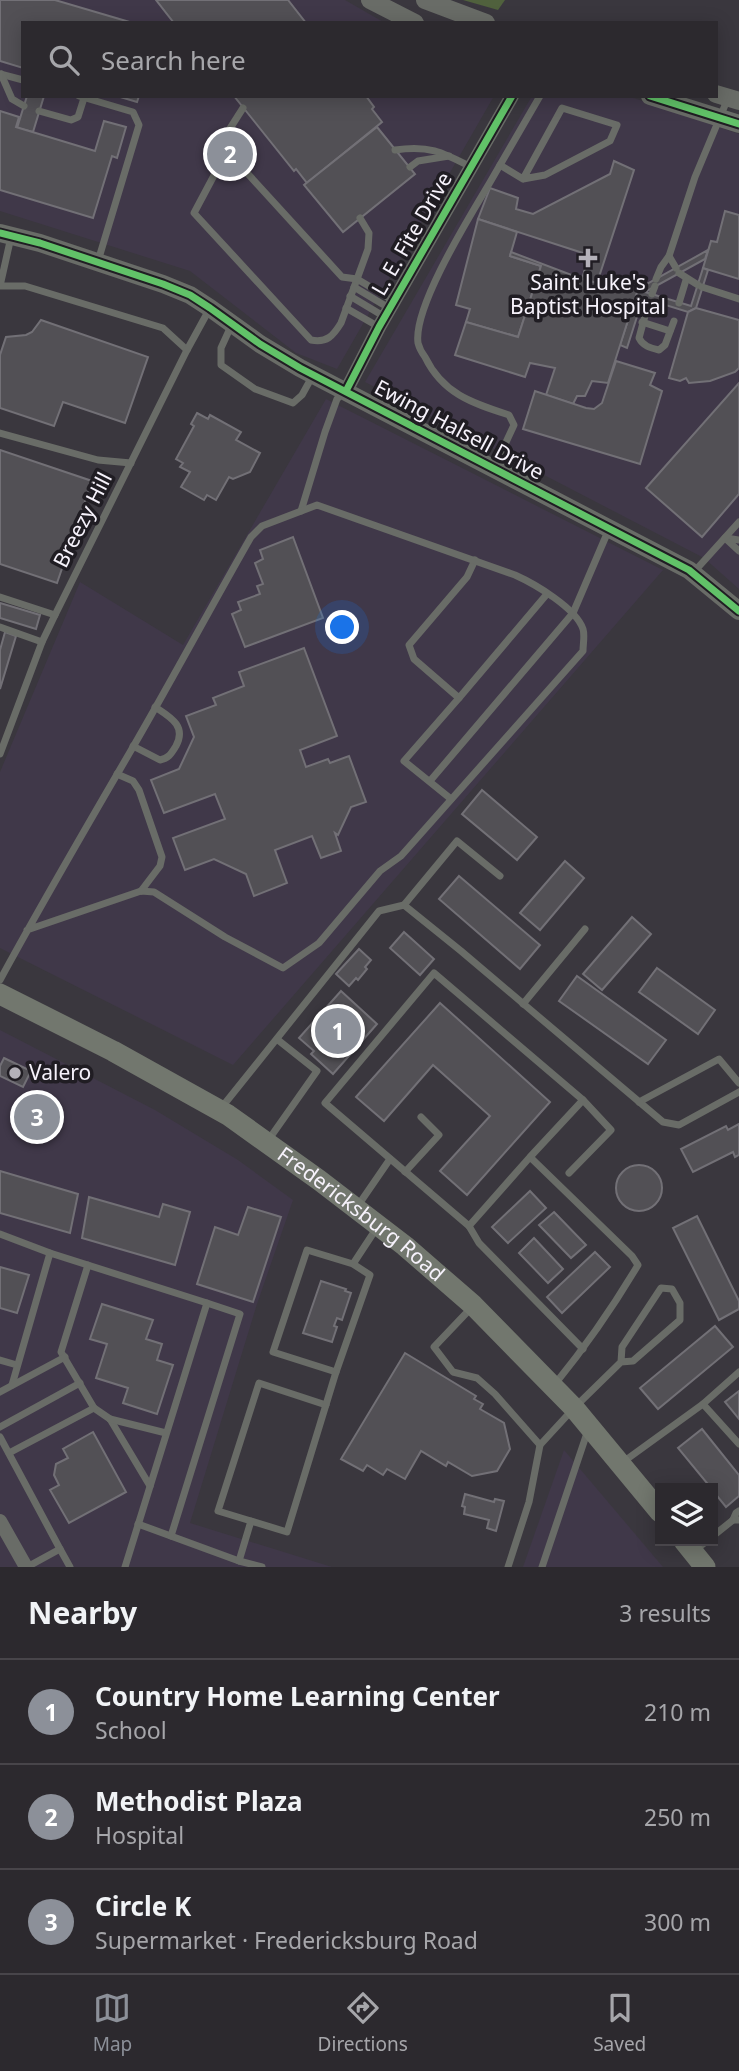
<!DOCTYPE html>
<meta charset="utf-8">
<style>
body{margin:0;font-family:"Noto Sans",sans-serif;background:#343136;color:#f1f3f6}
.controls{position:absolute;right:21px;bottom:21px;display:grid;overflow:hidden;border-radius:0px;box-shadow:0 4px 18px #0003}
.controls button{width:63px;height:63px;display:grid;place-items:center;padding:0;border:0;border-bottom:2px solid #48454a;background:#2c292e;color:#f1f3f6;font:35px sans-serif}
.you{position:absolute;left:343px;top:628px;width:24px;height:24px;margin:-18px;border:5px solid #fff;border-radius:50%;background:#1a73e8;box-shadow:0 0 0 10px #1a73e833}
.badge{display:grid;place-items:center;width:46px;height:46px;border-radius:50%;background:#8c9099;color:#fff;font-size:23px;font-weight:700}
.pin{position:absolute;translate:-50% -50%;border:4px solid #fff;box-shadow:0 2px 7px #0006}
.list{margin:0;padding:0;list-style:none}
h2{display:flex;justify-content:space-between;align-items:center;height:91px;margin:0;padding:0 28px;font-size:30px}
h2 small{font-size:23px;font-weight:400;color:#a6a6aa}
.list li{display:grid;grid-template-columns:46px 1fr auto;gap:21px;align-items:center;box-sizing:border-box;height:105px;padding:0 28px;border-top:2px solid #48454a}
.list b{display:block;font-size:26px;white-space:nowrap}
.list p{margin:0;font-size:23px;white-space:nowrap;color:#a6a6aa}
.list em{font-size:23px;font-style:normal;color:#a6a6aa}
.icon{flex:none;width:38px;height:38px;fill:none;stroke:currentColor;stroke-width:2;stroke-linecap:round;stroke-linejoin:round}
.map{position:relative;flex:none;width:739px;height:1567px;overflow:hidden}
.search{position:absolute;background:#2c292e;box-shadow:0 4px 18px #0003;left:21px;right:21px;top:21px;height:77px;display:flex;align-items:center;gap:18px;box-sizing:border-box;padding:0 24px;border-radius:0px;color:#a6a6aa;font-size:26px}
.sheet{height:406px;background:#2c292e}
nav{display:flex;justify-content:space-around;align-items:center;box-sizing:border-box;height:98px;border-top:2px solid #48454a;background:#2c292e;font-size:19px;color:#a6a6aa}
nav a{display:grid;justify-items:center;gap:4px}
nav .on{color:#8c9099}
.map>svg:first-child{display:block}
.built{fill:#403849}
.green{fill:#50613d}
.building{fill:#525055;stroke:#727076;stroke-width:2}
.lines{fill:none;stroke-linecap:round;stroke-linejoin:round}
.service{stroke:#696c67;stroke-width:7}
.minor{stroke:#696c67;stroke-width:14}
.tertiary{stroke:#696c67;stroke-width:18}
.primary{stroke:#72776e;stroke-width:21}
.cycleway-casing{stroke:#201d23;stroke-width:11}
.cycleway{stroke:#61c268;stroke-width:7}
.poi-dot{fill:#b4b1b9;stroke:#201d23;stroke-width:2.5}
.labels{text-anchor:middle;stroke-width:7;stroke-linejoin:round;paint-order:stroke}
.street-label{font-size:21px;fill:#f6f2fb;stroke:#201d23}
.poi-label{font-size:21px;fill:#f6f2fb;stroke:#201d23}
</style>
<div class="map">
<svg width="739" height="1567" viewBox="0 0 739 1567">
<rect width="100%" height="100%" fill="#3a373e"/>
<g class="built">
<polygon points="0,0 345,0 385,23 23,23 23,96 494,96 337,369 296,353 190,271 0,211"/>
<polygon points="532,96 628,96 739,134 739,589 704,558 365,382"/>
<polygon points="326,399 663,570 233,1065 0,948 0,772 80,582 183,645"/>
<polygon points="0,1030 155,1110 238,1160 293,1200 257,1304 190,1523 332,1567 0,1567"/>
<polygon points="564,1450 663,1567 523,1567"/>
</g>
<polygon class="green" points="463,0 505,0 498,10"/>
<g class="building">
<polygon points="0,0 55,0 133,23 23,23 23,68 0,61"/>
<polygon points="156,0 288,0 306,23 174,23"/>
<polygon points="27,96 44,96 33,132 17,128"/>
<polygon points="117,96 139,96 137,102"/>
<polygon points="234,96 366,96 374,107 372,109 382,122 307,183 296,169 294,171"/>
<polygon points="0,111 19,117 16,127 95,151 104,121 126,127 117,158 112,156 93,218 0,190"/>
<polygon points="377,127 415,174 343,232 304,185"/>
<polygon points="614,161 634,170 597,283 582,279 589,255 478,219 490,188 518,198 516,209 533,214 610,174"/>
<polygon points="725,211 739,215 739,279 703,268 711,241 717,242"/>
<polygon points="478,219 517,232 510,256 541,266 518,337 466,322 470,309 456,305"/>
<polygon points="708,250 705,259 645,292 691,306 703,268 708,270 696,308 688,312 643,298 627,348 620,345 638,289"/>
<polygon points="511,252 582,279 597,283 599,279 638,289 608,383 592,381 585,396 577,396 573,404 546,395 555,368 530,363 525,377 455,355 466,322 518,337 541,266 510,256"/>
<polygon points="696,308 739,320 739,368 735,372 710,381 689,383 686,378 680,381 669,378 688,312"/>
<polygon points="41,320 148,357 125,423 63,402 54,426 0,408 0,355 6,337 26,335 32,332"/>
<polygon points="616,361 655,373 650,385 662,391 640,464 523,429 535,391 586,408 594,409 602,403"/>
<polygon points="739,383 739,494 702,537 646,488"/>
<polygon points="197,413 208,419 210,415 241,432 236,440 260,453 250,472 233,479 229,477 216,500 207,495 204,500 181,487 190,472 180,467 183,463 176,459 194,426 191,424"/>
<polygon points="0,450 92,481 57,583 0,564"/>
<polygon points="293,537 323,618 245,647 232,614 241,610 238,602 260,594 257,586 263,584 255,563 263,559 260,550"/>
<polygon points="0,603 40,615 36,629 0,618"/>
<polygon points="5,632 16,636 0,689 0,650"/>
<polygon points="304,648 337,736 300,750 306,767 328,759 330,763 349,756 366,802 351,807 338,835 335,833 341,851 321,858 312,836 275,850 287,883 254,896 246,874 214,859 185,870 173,838 225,819 215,794 164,813 151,780 179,769 194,737 186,716 216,705 213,698 244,686 239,672"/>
<polygon points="482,790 537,837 517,860 462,814"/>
<polygon points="565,861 584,878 540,930 520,913"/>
<polygon points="459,876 540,945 520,969 439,899"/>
<polygon points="632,917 651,934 602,990 583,974"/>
<polygon points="404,932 434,959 420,975 390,948"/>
<polygon points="359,949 371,960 365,967 367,969 358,980 356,978 349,986 336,974"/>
<polygon points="657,968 715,1010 698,1034 639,992"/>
<polygon points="577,976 666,1040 648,1064 559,1001"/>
<polygon points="341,991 377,1024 333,1074 311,1054 314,1051 299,1038"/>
<polygon points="440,1003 550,1102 467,1195 440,1171 490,1116 433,1065 384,1121 356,1097"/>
<polygon points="4,1058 31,1071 23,1087 0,1076 0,1066"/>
<polygon points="30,1095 59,1110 45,1138 15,1124"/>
<polygon points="739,1124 739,1155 735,1157 733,1152 693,1172 681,1149 726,1126 728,1130"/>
<circle cx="639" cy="1188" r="23"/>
<polygon points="0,1171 78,1194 70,1233 0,1213"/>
<polygon points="530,1191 546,1208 508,1243 492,1227"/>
<polygon points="89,1197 159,1217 163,1204 190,1212 175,1265 82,1238"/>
<polygon points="248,1207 281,1217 253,1302 197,1284 215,1227 238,1235"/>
<polygon points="554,1212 586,1245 571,1258 539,1225"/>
<polygon points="697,1216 739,1301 739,1309 719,1320 673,1228"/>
<polygon points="534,1238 563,1269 548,1283 519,1253"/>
<polygon points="595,1252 610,1267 562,1313 547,1297"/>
<polygon points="0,1267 29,1275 17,1313 0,1308"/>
<polygon points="321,1281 346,1289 345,1291 351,1293 342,1320 337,1318 334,1326 337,1327 332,1342 303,1333"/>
<polygon points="102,1304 153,1320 146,1339 162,1344 157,1360 173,1365 157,1414 123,1403 128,1388 96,1378 107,1344 90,1339"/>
<polygon points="715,1326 733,1347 658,1409 640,1388"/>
<polygon points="405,1353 476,1396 474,1399 483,1404 480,1409 504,1423 510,1449 497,1471 472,1476 448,1462 446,1466 421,1451 405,1479 387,1469 383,1475 367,1465 363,1471 341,1459"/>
<polygon points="739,1391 739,1419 725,1402"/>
<polygon points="702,1429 739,1475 739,1496 726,1507 713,1491 713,1488 711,1488 678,1448"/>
<polygon points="93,1432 126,1492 69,1523 50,1490 59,1485 54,1475 56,1464 68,1458 63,1449"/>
<polygon points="465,1494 494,1502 495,1499 504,1501 496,1531 487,1528 489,1520 464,1514 465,1507 462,1506"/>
</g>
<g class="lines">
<g class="service">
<polyline points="0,74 23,80"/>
<polyline points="1,74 12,99 24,106"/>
<polyline points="79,96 133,112 139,125 98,261"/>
<path d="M243 108 229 130 227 151 194 213 311 340C327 343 333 336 341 323L368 249 369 233 360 218"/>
<polyline points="39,111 71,120 78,117 84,98"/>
<path d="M395 150C429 145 442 152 471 167"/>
<polyline points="227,151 342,277 357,279 394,301"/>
<polyline points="500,165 523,179 545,175 610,141 617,125 562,108 523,179"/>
<polyline points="410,167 418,161 449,156"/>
<polyline points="11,237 0,286 25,286 163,328 187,350"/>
<polyline points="676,268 669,256 695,177 728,98"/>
<polyline points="679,273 698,285"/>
<polyline points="656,279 661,267 669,256"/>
<polyline points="354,287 389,308"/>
<polyline points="702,287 739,299"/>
<polyline points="652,294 655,286"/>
<polyline points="350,296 385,317"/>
<polyline points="679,303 686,280"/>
<polyline points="346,308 379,327"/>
<path d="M646 312 639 338C643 346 650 348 659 350L665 345 674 321"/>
<polyline points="642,322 670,331"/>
<polyline points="232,324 221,348 221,365 255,389 293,403 302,395 313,375"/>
<polyline points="0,433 98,460 131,463"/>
<path d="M494 468 514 425 509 415C472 403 443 394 425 357 422 353 419 347 418 343 413 307 470 216 489 184 506 155 523 125 540 96"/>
<polyline points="301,511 325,432 337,399 345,391"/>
<polyline points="725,538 739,551"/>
<polyline points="726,538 739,540"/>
<polyline points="475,560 467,577 409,645 414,659 459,698 547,594"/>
<polyline points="693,573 739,522"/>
<polyline points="0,597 55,615"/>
<polyline points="0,627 42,642"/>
<path d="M133 746 160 760C169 758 171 754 176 746 187 726 170 717 155 707"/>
<polyline points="0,754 42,642 55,615 187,350 210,308"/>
<polyline points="117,774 133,781 139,790 162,857 160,866 141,891"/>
<polyline points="430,781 573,613 609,529"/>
<polyline points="451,799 404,761 459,698"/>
<polyline points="404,905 457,841 500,876"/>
<path d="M0 980C43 901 88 824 133 747 173 678 211 607 251 537L262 526 317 505 515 575C535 584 576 608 583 629 585 635 583 644 583 651L401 856 380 871 319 943 283 968 225 937 154 892 141 891 27 930"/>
<polyline points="523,1004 585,929"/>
<polyline points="639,1102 719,1059 739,1083"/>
<polyline points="222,1107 379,911 404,905 461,951 663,1122 679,1125 739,1092"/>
<polyline points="267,1142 317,1071 278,1040"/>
<path d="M530 1157 583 1100 434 973 325 1103 469 1226 530 1157 632 1256 638 1265C613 1307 586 1346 555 1384"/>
<polyline points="405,1172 439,1135 421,1117"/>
<polyline points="569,1173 611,1130 583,1100"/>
<polyline points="357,1207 390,1159"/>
<polyline points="469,1226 479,1243 583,1349"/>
<polyline points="0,1234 50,1253"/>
<polyline points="353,1264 370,1275 336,1372 273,1352 307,1250 353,1264 376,1229"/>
<polyline points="88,1265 61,1352 94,1408 110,1419 150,1486"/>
<polyline points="473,1306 434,1347 453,1372 477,1378 495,1394 540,1445"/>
<polyline points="0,1360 17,1365"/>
<polyline points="12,1385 50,1253 207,1303 125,1567"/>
<polyline points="0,1392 65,1357"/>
<polyline points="703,1404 739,1372"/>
<polyline points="110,1419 166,1433"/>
<polyline points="0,1427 80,1383"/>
<polyline points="0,1437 60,1549 27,1567"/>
<polyline points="9,1453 94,1408"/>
<polyline points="623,1462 703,1404 739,1444"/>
<polyline points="739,1511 736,1513 733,1520 739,1520"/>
<polyline points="251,1521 218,1511 259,1383 326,1405"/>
<polyline points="138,1524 239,1561 262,1567"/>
<polyline points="171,1536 240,1314 207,1303"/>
<polyline points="713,1536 733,1520"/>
<polyline points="60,1549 70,1567"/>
<polyline points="694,1551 707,1541"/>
<polyline points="239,1561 251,1521 287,1532 336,1372"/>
<polyline points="508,1567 529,1502 540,1445 574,1408 621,1362 633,1361 680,1320 680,1303 672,1289 661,1288 622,1347 621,1362"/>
<polyline points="542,1567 588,1430"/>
</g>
<g class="minor">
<polyline points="346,391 379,327 512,96"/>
<polyline points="0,1521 26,1567"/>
</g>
<g class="tertiary">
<polyline points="370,0 415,23"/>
<polyline points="425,0 486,23"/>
<polyline points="716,94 739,101"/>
<polyline points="650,96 739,124"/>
<polyline points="0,233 40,243 163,284 190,295 210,308 260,344 300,368 689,570 739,611"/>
</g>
<g class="primary">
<path id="s1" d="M0 994 113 1051 228 1115 319 1180 405 1246 473 1305 574 1408 660 1512"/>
<polyline points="684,1541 705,1567"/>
</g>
<defs>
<g id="cycleway">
<polyline points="650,96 739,124"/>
<polyline points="0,233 40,243 163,284 190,295 210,308 260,344 300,368 689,570 739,611"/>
<polyline points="346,391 379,327 512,96"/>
</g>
</defs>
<use href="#cycleway" class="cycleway-casing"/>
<use href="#cycleway" class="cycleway"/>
</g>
<g class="poi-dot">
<path d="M584.5 247.5h7v7h7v7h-7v7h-7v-7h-7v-7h7z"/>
<circle cx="15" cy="1073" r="7"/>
</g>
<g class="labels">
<g class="street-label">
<text transform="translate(412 234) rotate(-60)" y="7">L. E. Fite Drive</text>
<text transform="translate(459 430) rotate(28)" y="7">Ewing Halsell Drive</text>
<text transform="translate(83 520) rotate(-63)" y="7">Breezy Hill</text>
<text dy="7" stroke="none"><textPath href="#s1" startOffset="424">Fredericksburg Road</textPath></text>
</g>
<g class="poi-label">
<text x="588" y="290">Saint Luke's<tspan x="588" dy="24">Baptist Hospital</tspan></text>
<text x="29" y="1080" text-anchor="start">Valero</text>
</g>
</g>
</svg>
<div class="controls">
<button><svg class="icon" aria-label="layers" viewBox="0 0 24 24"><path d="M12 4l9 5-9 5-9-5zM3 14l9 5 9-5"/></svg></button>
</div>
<div class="you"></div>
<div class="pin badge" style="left:338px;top:1031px">1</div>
<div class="pin badge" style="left:230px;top:154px">2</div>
<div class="pin badge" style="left:37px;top:1117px">3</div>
<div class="search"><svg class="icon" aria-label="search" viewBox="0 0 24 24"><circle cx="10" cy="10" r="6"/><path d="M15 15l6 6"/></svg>Search here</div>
</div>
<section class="sheet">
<h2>Nearby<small>3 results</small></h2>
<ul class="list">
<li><span class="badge">1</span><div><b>Country Home Learning Center</b><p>School</p></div><em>210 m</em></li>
<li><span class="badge">2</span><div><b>Methodist Plaza</b><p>Hospital</p></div><em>250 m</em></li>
<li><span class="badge">3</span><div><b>Circle K</b><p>Supermarket · Fredericksburg Road</p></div><em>300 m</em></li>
</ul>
</section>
<nav>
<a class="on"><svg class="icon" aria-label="map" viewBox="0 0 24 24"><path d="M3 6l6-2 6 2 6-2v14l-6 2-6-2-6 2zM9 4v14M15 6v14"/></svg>Map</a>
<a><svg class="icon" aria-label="directions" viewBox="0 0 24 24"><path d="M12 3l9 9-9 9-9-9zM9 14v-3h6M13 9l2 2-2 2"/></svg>Directions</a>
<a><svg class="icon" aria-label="saved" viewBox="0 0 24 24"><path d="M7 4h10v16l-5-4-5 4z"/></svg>Saved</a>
</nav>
